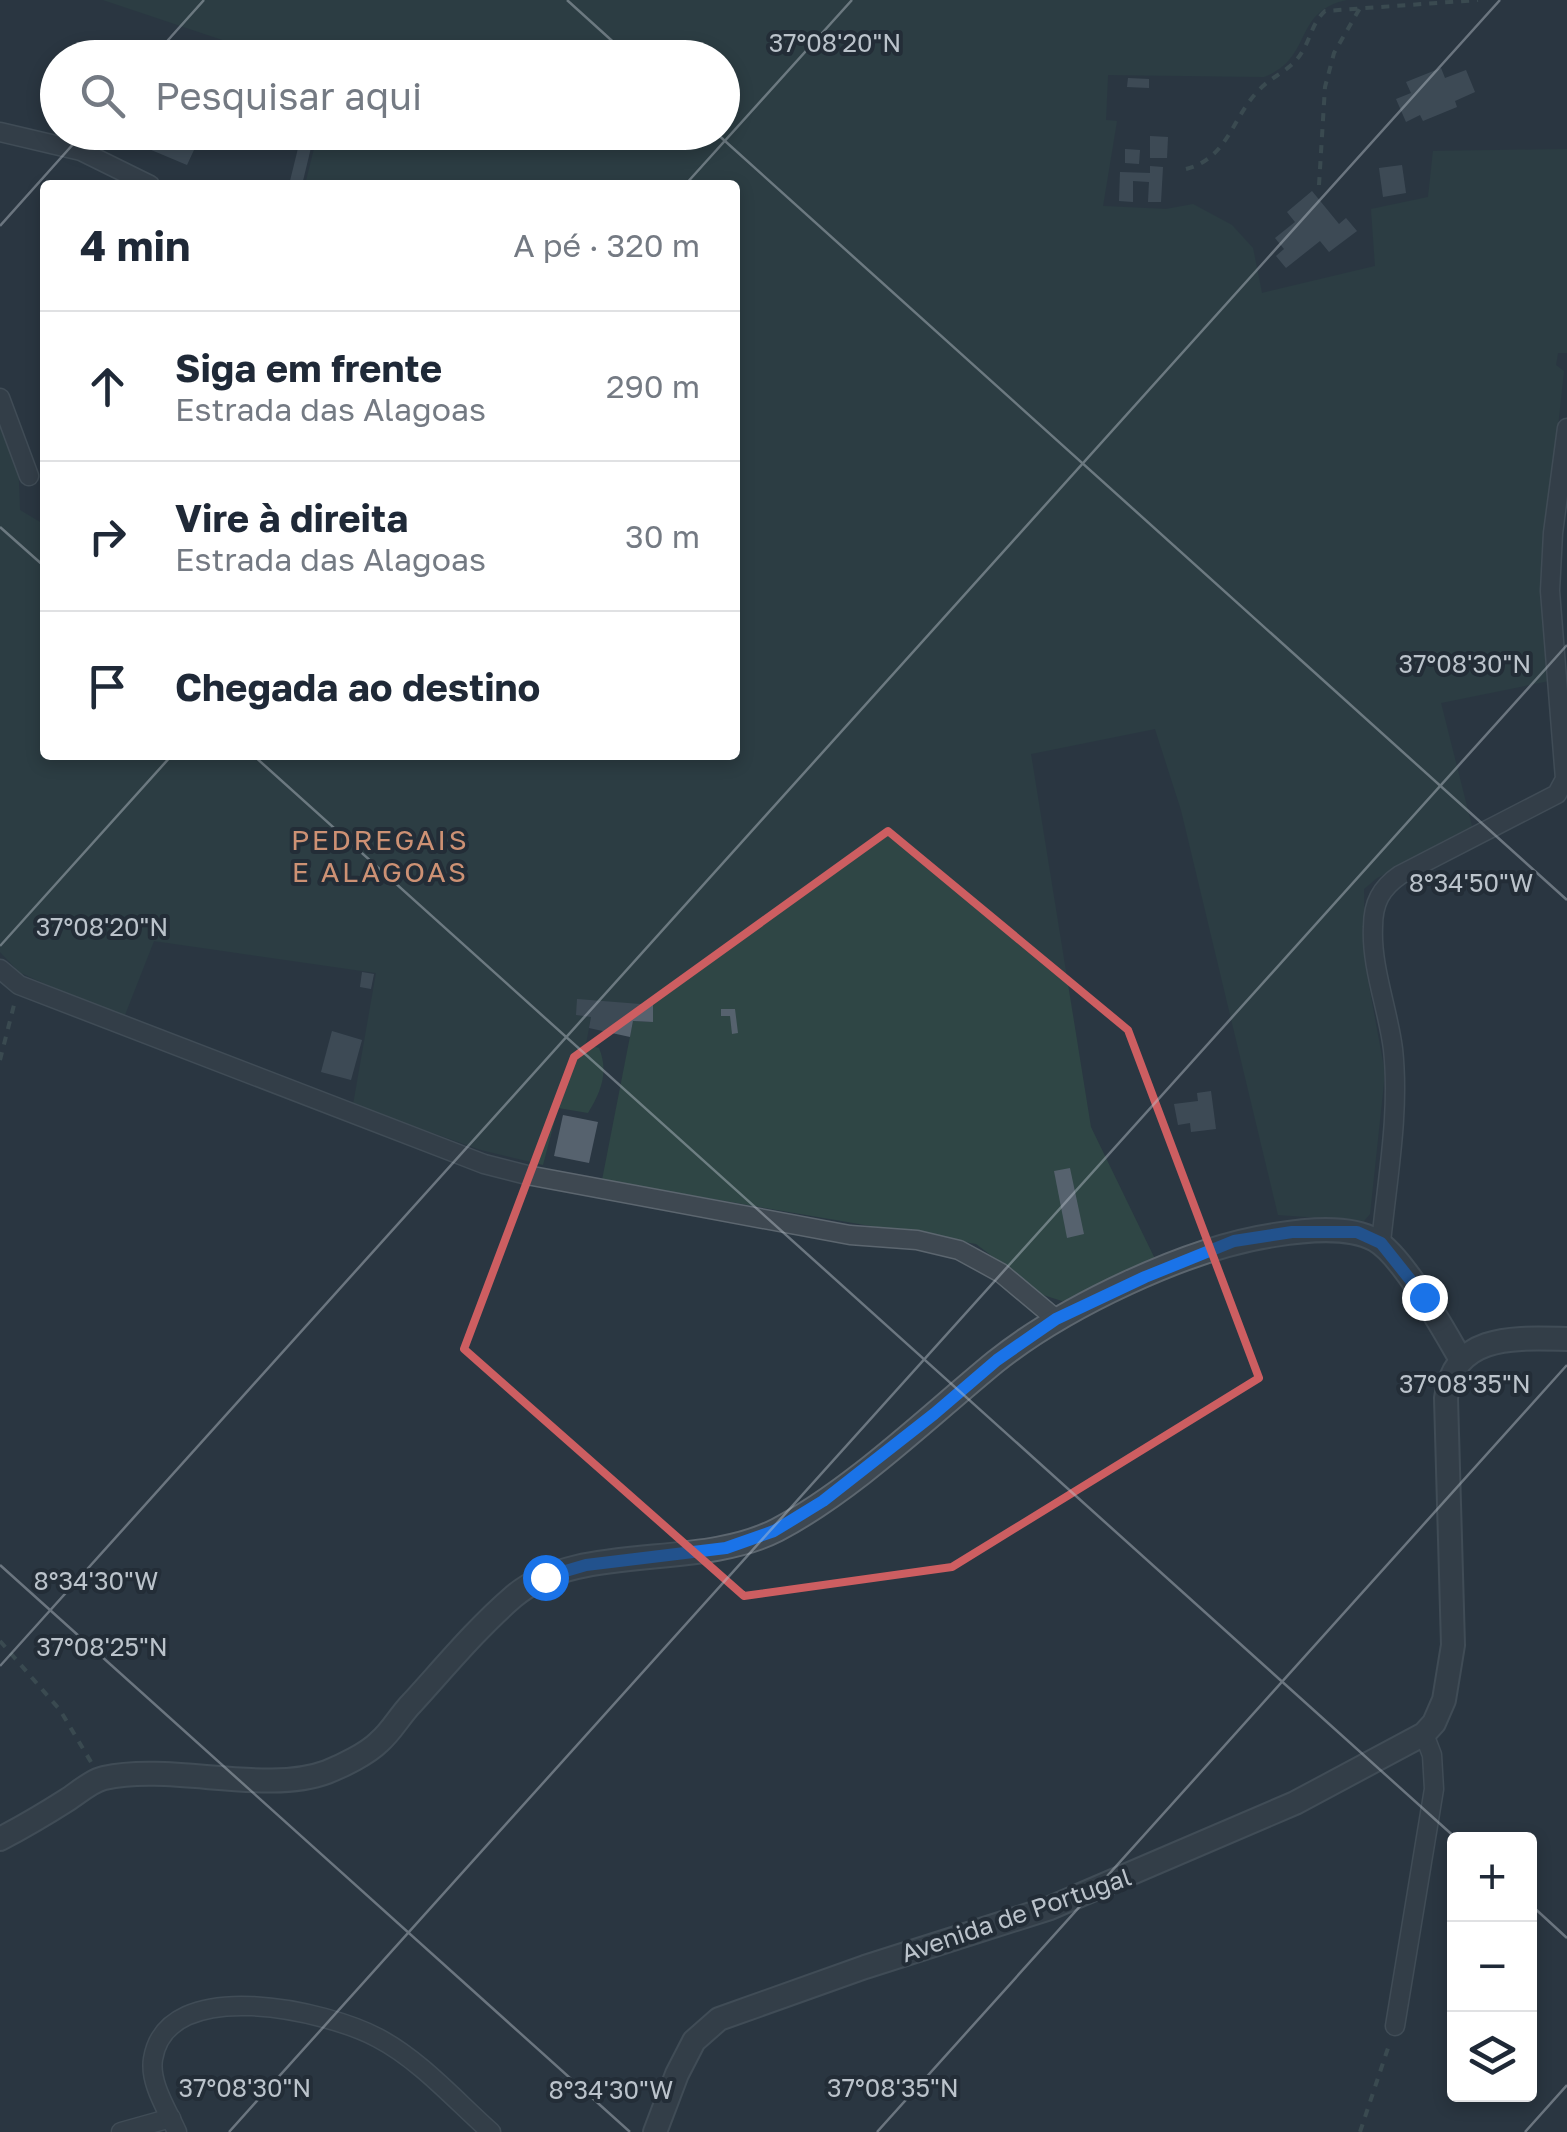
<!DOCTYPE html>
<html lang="pt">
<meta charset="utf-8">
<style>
body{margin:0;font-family:"Golos Text",sans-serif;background:#f6f6f7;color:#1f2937}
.controls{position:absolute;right:30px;bottom:30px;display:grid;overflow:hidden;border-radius:10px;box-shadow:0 5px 15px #0003}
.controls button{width:90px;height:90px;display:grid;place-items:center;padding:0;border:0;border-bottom:2px solid #e0e1e3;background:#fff;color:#1f2937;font:50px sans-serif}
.stop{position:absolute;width:30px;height:30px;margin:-22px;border:8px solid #1a73e8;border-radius:50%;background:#fff}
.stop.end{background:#1a73e8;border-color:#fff;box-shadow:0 2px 10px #0008}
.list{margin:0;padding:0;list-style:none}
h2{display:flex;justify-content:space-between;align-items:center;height:130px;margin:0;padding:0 40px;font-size:42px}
h2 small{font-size:32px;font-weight:400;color:#747a83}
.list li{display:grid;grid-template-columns:65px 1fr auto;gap:30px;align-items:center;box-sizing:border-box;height:150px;padding:0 40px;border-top:2px solid #e0e1e3}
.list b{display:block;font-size:38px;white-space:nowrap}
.list p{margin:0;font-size:32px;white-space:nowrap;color:#747a83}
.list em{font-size:32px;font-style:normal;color:#747a83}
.icon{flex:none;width:55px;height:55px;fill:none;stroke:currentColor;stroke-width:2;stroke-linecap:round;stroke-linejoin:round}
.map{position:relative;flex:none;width:1567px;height:2132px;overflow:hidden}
.search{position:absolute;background:#fff;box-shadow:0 5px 15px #0003;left:40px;top:40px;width:700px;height:110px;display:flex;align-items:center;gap:25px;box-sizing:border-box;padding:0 35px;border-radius:55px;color:#747a83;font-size:38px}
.panel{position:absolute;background:#fff;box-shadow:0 5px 15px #0003;left:40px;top:180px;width:700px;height:580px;border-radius:10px}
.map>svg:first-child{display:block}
.green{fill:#2f4645}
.building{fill:#56626e}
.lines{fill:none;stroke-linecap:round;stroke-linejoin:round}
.minor-casing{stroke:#5c666f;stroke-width:21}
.tertiary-casing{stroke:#5c666f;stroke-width:26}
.path{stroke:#4e6263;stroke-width:4;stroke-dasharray:8 8;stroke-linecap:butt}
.minor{stroke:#3e4851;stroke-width:18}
.tertiary{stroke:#3e4851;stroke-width:22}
.route{stroke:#1a73e8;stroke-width:12}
.marked{fill:none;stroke:#cd5e61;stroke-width:8;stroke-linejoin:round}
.ticks{fill:none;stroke:#bbc3cb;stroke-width:2.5;stroke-opacity:0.45}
.labels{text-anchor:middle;stroke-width:8;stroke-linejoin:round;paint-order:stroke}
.street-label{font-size:25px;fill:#bbc3cb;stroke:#232d37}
.neighbourhood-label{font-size:28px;letter-spacing:2.5px;fill:#cd9174;stroke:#232d37}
.ticks-label{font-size:25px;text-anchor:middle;fill:#bbc3cb;stroke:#232d37;stroke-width:8;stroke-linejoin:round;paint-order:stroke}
</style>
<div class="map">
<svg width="1567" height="2132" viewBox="0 0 1567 2132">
<rect width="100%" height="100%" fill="#2a3742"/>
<path class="green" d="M103 0H1347C1292 11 1314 58 1264 77L1108 75 1106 120 1117 121 1103 206 1166 209 1193 204 1232 225 1253 248 1262 293 1375 266 1371 209 1428 197 1433 151 1567 149V353H1558L1556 365 1564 371 1544 555 1549 681 1441 703 1473 830 1377 878 1364 889 1365 964 1385 1073 1370 1214 1364 1221 1278 1215 1181 810 1155 729 1031 754 1091 1127 1156 1261 1077 1298 1062 1301 1043 1295 976 1244 602 1180 633 1021 653 1022 652 1005 578 1000 576 1015 591 1017 586 1044 599 1048C609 1072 601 1092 588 1113L558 1108 543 1165 481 1150 353 1105 376 973 154 941 123 1020 19 972 0 952V406L18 458 20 510 45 525V755H735V185H305L318 133 722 132V58L273 57Z"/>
<g class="building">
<polygon points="181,43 214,58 175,58"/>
<polygon points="1441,68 1445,78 1466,70 1475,92 1455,101 1457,107 1423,121 1420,115 1406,122 1396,99 1411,93 1406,82"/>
<polygon points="1128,78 1149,79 1149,88 1127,87"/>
<polygon points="142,132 215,132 210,144 199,139 187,165 137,144"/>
<polygon points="302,132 314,135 302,185 289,185"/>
<polygon points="1150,136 1168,137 1167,158 1150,158"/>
<polygon points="1125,149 1140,150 1139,164 1125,163"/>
<polygon points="1402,165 1406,193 1383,197 1379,168"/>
<polygon points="1150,166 1163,167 1161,202 1148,202 1149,182 1133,181 1133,202 1119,201 1120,172 1150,173"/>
<polygon points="1312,191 1339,224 1346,218 1357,231 1329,252 1320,241 1286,268 1276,256 1284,249 1275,238 1295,222 1287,212"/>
<polygon points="362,972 374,974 371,989 360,987"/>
<polygon points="577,999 653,1005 653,1022 633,1021 630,1037 589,1028 591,1017 576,1015"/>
<polygon points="721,1009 735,1009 738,1033 732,1034 730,1016 721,1016"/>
<polygon points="332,1031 362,1040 351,1080 321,1072"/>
<polygon points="1211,1091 1216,1129 1191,1132 1190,1123 1178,1125 1174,1104 1198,1101 1197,1093"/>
<polygon points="563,1115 598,1122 589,1163 554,1156"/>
<polygon points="1070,1168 1084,1234 1067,1238 1054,1171"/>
</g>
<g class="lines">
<defs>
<g id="minor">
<polyline points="0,132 81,151 150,185"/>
<polyline points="0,398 29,476"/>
<polyline points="0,969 19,985 484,1164 527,1175 850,1235 917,1240 959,1250 1001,1273 1056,1319"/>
<path d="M1381 1243C1387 1180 1400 1113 1393 1049 1388 1009 1371 967 1373 927 1373 903 1381 888 1400 875L1557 794 1565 779 1550 591 1553 533 1567 428"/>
<polyline points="1395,2026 1434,1789 1432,1755 1424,1734"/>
<polyline points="121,2132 171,2118"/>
<path d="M177 2132C168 2111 149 2083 153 2059 167 1973 328 2011 378 2038 420 2060 456 2101 491 2132"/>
</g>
<g id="tertiary">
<path d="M0 1839C23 1827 45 1814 67 1800 78 1793 91 1781 104 1778 172 1763 266 1795 327 1772 342 1766 367 1754 379 1742 392 1731 400 1715 412 1703 444 1668 477 1628 513 1597 578 1541 697 1571 777 1530 853 1490 928 1417 995 1362 1064 1307 1187 1248 1274 1235 1305 1230 1348 1225 1375 1240 1403 1256 1443 1329 1460 1358"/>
<path d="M655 2132 677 2074 694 2041 719 2019 865 1967 1050 1908 1295 1803 1424 1734 1434 1723 1444 1700 1453 1645 1446 1398C1454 1333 1515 1338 1567 1339"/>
</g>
</defs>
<use href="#minor" class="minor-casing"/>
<use href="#tertiary" class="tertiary-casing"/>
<g class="path">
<path d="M1186 169C1229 158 1232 116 1260 89 1273 75 1291 71 1302 52 1311 38 1312 23 1325 11L1478 0"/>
<polyline points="1319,185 1325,87 1334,53 1360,8"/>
<polyline points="0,1060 15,1001"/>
<polyline points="0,1641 60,1710 91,1762"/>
<polyline points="1360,2132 1389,2045"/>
</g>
<use href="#minor" class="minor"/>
<use href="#tertiary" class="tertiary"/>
</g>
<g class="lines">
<polyline class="route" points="545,1577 586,1565 726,1548 774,1531 823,1501 934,1414 997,1360 1056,1319 1145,1277 1234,1241 1292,1232 1357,1232 1381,1243 1424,1297"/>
</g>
<path d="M0 0H1567V2132H0ZM888 831 1128 1030 1259 1378 952 1567 744 1596 464 1349 574 1057Z" fill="#2a3742" fill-opacity=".55" fill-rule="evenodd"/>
<path class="marked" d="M888 831 1128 1030 1259 1378 952 1567 744 1596 464 1349 574 1057Z"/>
<path class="ticks" d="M567 0 631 58M152 58 204 0M715 132 1567 900M685 185 852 0M0 226 84 132M0 527 45 567M253 755 1458 1840M0 946 172 755M0 1565 630 2132M0 1666 1500 0M1530 1904 1567 1938M229 2132 1567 645M877 2132 1567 1365M1525 2132 1567 2085"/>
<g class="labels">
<g class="street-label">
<text transform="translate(1016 1915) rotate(-19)" y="9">Avenida de Portugal</text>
</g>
<g class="neighbourhood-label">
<text x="380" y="850">PEDREGAIS<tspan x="380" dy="32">E ALAGOAS</tspan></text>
</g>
</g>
<g class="ticks-label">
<text x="835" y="52">37°08'20"N</text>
<text x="1465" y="673">37°08'30"N</text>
<text x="1471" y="892">8°34'50"W</text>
<text x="102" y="936">37°08'20"N</text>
<text x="1465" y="1393">37°08'35"N</text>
<text x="96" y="1590">8°34'30"W</text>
<text x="102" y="1656">37°08'25"N</text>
<text x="245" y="2097">37°08'30"N</text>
<text x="893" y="2097">37°08'35"N</text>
<text x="611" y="2099">8°34'30"W</text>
</g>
</svg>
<div class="controls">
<button>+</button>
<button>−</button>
<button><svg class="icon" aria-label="layers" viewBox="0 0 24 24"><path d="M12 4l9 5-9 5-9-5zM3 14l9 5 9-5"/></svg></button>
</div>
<div class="stop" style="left:545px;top:1577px"></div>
<div class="stop end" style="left:1424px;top:1297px"></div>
<div class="search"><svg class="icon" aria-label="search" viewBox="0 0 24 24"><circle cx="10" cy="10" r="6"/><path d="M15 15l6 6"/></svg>Pesquisar aqui</div>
<section class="panel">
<h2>4 min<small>A pé · 320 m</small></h2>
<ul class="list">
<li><svg class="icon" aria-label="ahead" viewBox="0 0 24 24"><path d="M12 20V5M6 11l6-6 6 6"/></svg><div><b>Siga em frente</b><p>Estrada das Alagoas</p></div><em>290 m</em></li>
<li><svg class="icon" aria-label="right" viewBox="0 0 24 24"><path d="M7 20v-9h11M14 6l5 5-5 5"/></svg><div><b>Vire à direita</b><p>Estrada das Alagoas</p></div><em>30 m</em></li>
<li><svg class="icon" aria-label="arrive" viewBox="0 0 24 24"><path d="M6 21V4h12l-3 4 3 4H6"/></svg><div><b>Chegada ao destino</b></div></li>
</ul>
</section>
</div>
